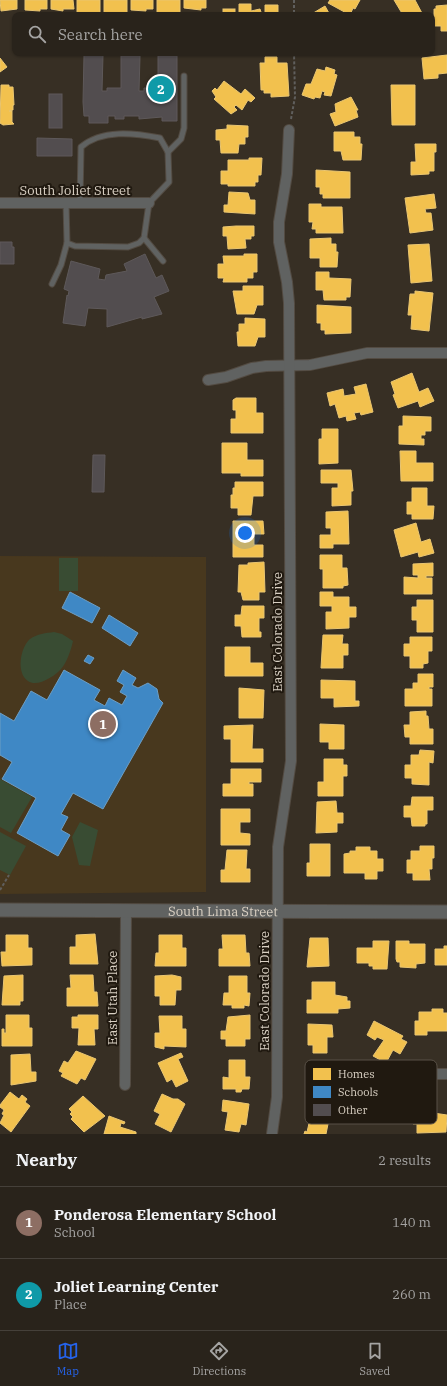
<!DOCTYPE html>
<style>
body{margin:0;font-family:"IBM Plex Serif",serif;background:#312b24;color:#f1f3f6}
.you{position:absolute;left:245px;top:533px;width:14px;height:14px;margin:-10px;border:3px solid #fff;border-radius:50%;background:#1a73e8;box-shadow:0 0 0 6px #1a73e833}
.badge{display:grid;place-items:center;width:26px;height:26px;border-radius:50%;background:#2563eb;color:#fff;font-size:13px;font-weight:700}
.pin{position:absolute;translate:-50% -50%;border:2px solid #fff;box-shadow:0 1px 4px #0006}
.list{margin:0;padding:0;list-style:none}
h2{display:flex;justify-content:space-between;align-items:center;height:52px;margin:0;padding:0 16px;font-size:17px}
h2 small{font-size:13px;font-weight:400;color:#a5a4a3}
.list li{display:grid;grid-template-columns:26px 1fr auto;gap:12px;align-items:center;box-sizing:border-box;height:72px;padding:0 16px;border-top:1px solid #45403a}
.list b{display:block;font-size:15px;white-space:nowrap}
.list p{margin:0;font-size:13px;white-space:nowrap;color:#a5a4a3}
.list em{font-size:13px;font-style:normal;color:#a5a4a3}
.icon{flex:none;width:22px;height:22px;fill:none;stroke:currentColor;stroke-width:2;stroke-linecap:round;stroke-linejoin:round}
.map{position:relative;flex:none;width:447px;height:1134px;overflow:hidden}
.search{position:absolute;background:#29231b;box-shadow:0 1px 3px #0004;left:12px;right:12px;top:12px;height:44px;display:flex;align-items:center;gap:10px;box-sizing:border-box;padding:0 14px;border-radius:8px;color:#a5a4a3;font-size:15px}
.sheet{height:196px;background:#29231b}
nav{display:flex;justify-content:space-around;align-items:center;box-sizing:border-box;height:56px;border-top:1px solid #45403a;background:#29231b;font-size:11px;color:#a5a4a3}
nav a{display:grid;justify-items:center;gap:2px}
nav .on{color:#2563eb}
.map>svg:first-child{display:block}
.built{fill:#48381e}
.green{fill:#394c33}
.homes{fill:#f2c14e;stroke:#eac671}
.schools{fill:#3f88c5;stroke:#6d9ec4}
.building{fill:#524d4f;stroke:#5e595a}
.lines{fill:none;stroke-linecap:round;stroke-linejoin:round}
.service-casing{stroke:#534b42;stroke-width:7}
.minor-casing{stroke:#534b42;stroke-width:12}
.tertiary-casing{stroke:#534b42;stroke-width:15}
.path{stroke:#605f5d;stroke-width:2;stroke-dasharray:3 2;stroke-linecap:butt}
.service{stroke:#606261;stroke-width:5}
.minor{stroke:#606261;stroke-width:10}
.tertiary{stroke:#606261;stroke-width:13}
.labels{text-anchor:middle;stroke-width:4;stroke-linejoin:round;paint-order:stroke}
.street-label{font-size:13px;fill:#d9d0c3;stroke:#201910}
.key{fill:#201910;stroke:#585046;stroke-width:1}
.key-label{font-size:11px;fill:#d9d0c3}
</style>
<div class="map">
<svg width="447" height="1134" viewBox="0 0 447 1134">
<rect width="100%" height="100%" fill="#372f24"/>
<polygon class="built" points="0,556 206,557 206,892 0,894"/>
<g class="green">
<rect x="59" y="558" width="19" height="33"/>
<path d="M54 632 62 634 73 641C71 650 67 662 61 669 55 676 37 688 28 681 16 673 20 648 30 639 37 634 46 633 54 632Z"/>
<polygon points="0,779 32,797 11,833 0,827"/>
<polygon points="80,822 98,830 90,866 79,865 72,837"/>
<polygon points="0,832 26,846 10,875 0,870"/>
</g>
<g class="homes">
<polygon points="0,0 17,0 17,9 1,11"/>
<polygon points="25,0 47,0 47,9 40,9 40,11 25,10"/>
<polygon points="51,0 73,0 74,9 63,9 63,11 51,9"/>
<rect x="77" y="0" width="23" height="15"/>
<rect x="104" y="0" width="23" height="15"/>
<polygon points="131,0 153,0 153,9 146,9 146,11 131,10"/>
<rect x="157" y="0" width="23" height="15"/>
<polygon points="184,0 206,0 206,8 201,8 201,10 184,8"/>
<polygon points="330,0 360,0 355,9 353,8 350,15 328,3"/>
<polygon points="394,0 415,0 423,15 403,15"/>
<polygon points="239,4 251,4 251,11 260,9 262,15 239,15"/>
<polygon points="265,5 278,5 278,14 288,15 265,15"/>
<polygon points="447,5 447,31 441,31 441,26 434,26 434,9 436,9 436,6"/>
<polygon points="325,6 330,15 310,15"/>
<rect x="223" y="9" width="12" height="6"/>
<polygon points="447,55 447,73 438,74 438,78 424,79 422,58"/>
<polygon points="265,57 277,57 277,63 287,63 289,96 271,97 271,93 264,93 264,90 261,90 260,63 265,63"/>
<polygon points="0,58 7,67 0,72"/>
<polygon points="326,67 335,70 334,74 337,75 331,96 324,95 325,92 322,91 320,98 315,97 314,99 302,95 306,84 311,84 317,69 325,71"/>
<polygon points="224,81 241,94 245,89 255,98 251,102 248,100 242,110 236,105 234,107 237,110 231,114 214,99 216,97 212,91 215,88 217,90"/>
<polygon points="1,85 9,85 9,87 13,87 14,105 13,105 13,110 9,111 12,111 12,122 14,124 3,125 0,123"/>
<polygon points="391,85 415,85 415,125 392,125"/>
<polygon points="351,97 358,110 356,110 358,117 335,126 330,114 336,112 335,104"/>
<polygon points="227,125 248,126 248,137 245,137 245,144 239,144 238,153 221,153 220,140 216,140 216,130 227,129"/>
<polygon points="334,132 354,132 354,137 360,137 360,144 362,144 361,160 343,160 341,151 334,151"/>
<polygon points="415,144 436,144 436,152 434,152 434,171 429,171 429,174 411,175 411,162 416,162"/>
<polygon points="249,158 262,158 261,175 258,175 258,182 255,182 255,186 228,186 228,184 221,184 221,171 228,171 228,160 249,160"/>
<polygon points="316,170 350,172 350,198 323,198 323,194 320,194 320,187 316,187"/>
<polygon points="229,192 248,193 250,200 255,200 255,214 224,212 224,205 228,205"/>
<polygon points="434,194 436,208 425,209 426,213 431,213 433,230 410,233 405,198"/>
<polygon points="309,204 321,204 321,207 342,207 343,233 316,233 316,229 312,229 313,222 309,222"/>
<polygon points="236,226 254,226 254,236 251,236 251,239 245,239 246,248 228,249 227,236 223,236 223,227"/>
<polygon points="331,238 331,244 336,244 336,252 338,252 337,267 320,267 320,258 310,258 310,239"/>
<polygon points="429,244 432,281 411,283 408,245"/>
<polygon points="244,254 257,254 257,272 253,272 253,278 247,278 247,282 223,282 224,278 218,278 218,264 224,264 223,256 244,256"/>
<polygon points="316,272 329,272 329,278 351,279 350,297 346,297 346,300 324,300 323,290 316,290"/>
<polygon points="243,286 263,286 263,305 257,305 254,314 237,314 233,291 243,291"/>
<polygon points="415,291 433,293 429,331 411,329 412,315 408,315 410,294 415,294"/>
<polygon points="317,305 351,307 351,333 325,334 325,330 321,330 321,323 317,323"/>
<polygon points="245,318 265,319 265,337 258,337 255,346 238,346 237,332 239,332 239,324 245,324"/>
<polygon points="412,373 419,392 428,388 434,401 420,407 418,401 398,408 393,395 395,394 391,382"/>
<polygon points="366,384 373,412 361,415 360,412 354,413 356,419 347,421 346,416 339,418 335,404 330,406 327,393 343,389 344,396 356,394 354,387"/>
<polygon points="236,398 256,398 256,413 263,413 263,433 231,433 231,419 236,419 236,410 233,410 233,400"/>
<polygon points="403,416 431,417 431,431 425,431 425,435 421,435 421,439 424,439 424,445 399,444 399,426 403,426"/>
<polygon points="322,429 338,429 338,463 319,464 319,439 322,439"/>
<polygon points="222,443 247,443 247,460 263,460 263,476 241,476 241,473 222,473"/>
<polygon points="400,451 416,451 416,463 433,463 433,481 401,481"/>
<polygon points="321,470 351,470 353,491 351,491 351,505 332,506 332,488 338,488 338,483 321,483"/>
<polygon points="235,482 263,482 263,496 253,496 251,515 238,515 238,508 231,508 231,495 233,495 233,488 235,488"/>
<polygon points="412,488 427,488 427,506 434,506 433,519 412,519 412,514 407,514 407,502 412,502"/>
<polygon points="348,511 349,544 333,544 333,548 320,548 320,535 331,535 331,528 326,528 326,512"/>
<polygon points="233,521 263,521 264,534 254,534 254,545 263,545 263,557 233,557"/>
<polygon points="416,523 421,542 430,539 434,553 419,557 418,552 401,557 394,530"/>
<polygon points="320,555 342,555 342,568 347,568 348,585 343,586 343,588 323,588 323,569 320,569"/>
<polygon points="264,562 265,592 259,592 259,600 243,600 241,592 238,592 239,565 248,565 248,563"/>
<polygon points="433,563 433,576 426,576 426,578 432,578 432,594 404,594 404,577 418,578 418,575 413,575 413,564"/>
<polygon points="320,592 333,592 333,597 349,597 349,607 356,607 356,617 349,617 349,628 326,629 326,612 332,612 332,606 320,606"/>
<polygon points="417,600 433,600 433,632 417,632 417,620 412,620 412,607 417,607"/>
<polygon points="242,606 264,606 264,618 259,618 259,632 261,632 261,637 242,637 241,626 235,626 235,615 241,615"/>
<polygon points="323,635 343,635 342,644 348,644 348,655 343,655 343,668 321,668"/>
<polygon points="410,637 432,637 432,651 428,651 428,663 423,664 423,668 410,668 410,656 404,656 404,644 410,644"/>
<polygon points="225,647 250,647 250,663 263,663 263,676 225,676"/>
<polygon points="418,674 433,674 433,687 429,687 429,689 432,689 432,706 405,706 405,689 413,689 413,683 418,683"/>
<polygon points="321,680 355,681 355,701 359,701 359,706 334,707 334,698 321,698"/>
<polygon points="239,688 264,690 263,718 239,718"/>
<polygon points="426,711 426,716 428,716 429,729 433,729 433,744 410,744 410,737 405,737 404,725 410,725 410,712"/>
<polygon points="320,724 344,725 344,749 329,749 329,742 320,742"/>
<polygon points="253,725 252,749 263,749 263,762 231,762 231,739 224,739 224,726"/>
<polygon points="420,750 434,751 433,763 429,762 429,785 412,784 412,778 405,778 405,765 411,765 411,755 419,755"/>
<polygon points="324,759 343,759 343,765 347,765 347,776 343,776 343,796 318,796 318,782 324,782"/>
<polygon points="231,769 261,769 261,782 249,782 249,784 253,784 253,796 223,796 223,784 231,784"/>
<polygon points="412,797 433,797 433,810 427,810 427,824 425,824 425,826 412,826 411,817 404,817 404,806 411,806"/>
<polygon points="336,801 337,813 343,813 343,823 337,823 337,832 316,833 317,802"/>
<polygon points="221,809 250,809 250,822 240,822 240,833 250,834 250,845 221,845"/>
<polygon points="310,844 330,844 330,876 307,876 307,863 310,863"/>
<polygon points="420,846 434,846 434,858 432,858 432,869 429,869 430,880 413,880 413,873 407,873 407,860 411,860 411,851 420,851"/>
<polygon points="356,847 370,847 370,851 377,851 377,859 383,859 383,871 377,871 377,879 365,879 365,873 344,873 344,854 350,853 350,851 356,851"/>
<polygon points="227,850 247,850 246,869 250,869 250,882 221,882 221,870 225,870"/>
<polygon points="95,934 98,964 70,964 70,947 76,947 76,935"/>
<polygon points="6,935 28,935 28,948 32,948 32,965 2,966 1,952 6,952"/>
<polygon points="159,935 182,935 182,948 186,948 186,966 155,966 156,953 159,953"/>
<polygon points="222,935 245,935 246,953 249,953 250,966 219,966 219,949 223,949"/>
<polygon points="310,938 328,938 329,966 307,967"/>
<polygon points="373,941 389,941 387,969 373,969 373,966 369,966 369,963 357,963 357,948 373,948"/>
<polygon points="396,941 409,941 409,944 425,944 425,963 416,964 416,968 400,967 400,962 397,962 396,959"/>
<polygon points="444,946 447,946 447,965 435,965 435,949 444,949"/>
<polygon points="23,975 23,1001 20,1001 20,1005 2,1005 4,976"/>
<polygon points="70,975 93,975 94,992 97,992 98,1006 67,1006 67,988 71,988"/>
<polygon points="172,975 181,977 181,990 176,990 175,1005 160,1005 160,996 155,996 155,976"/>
<polygon points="229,976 247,976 247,993 250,993 249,1006 244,1005 244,1008 232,1008 232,1005 223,1005 224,993 229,993"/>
<polygon points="312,982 335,982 335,995 347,997 347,1001 350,1001 350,1008 338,1009 338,1013 307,1013 307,1000 312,1000"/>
<polygon points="432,1009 443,1009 443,1013 447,1013 447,1031 427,1031 427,1035 415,1035 415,1021 419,1021 419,1012 432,1012"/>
<polygon points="6,1015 29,1015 29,1028 32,1028 32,1046 2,1046 2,1029 4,1029 4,1033 6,1033"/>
<polygon points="78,1015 98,1015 98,1029 94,1029 95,1045 78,1045 79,1028 72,1028 72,1017 78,1017"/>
<polygon points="250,1015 250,1039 245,1039 245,1046 226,1046 226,1039 221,1039 221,1031 226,1031 228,1017"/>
<polygon points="159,1016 182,1016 182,1029 186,1029 186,1047 164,1046 164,1049 155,1047 155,1033 160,1033"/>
<polygon points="374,1021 403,1036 401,1039 407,1042 400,1054 393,1050 386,1063 373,1056 384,1040 377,1037 375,1040 367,1035"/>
<polygon points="308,1024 332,1025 333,1037 327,1037 327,1053 313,1053 313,1045 308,1045"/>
<polygon points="76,1051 96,1059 85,1080 81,1078 77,1084 61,1076 63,1073 59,1071 64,1061 68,1063"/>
<polygon points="181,1053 183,1057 178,1059 188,1081 176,1087 172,1079 167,1082 158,1063"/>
<polygon points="30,1054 31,1072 36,1072 36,1081 11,1085 11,1055"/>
<polygon points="229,1060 245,1060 245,1077 250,1077 249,1089 242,1089 241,1092 236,1092 236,1089 223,1089 223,1077 229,1078"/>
<polygon points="10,1092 19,1099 22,1095 27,1099 25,1102 30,1106 11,1132 0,1123 4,1115 2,1114 4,1110 0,1107 0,1105"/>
<polygon points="162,1094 173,1099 178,1099 185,1104 171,1132 155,1124 160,1114 154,1111"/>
<polygon points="83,1096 105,1116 84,1132 71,1119 73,1117 70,1114 72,1112 69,1109"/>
<polygon points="223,1100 249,1104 246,1125 241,1124 239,1132 225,1130 228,1112 222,1111"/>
<polygon points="413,1110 447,1115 446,1132 417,1133 417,1124 413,1124"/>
<polygon points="311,1115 329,1119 326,1134 304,1134 305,1131 307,1132"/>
<polygon points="109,1116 125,1122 124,1124 121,1123 120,1127 136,1132 136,1134 104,1134"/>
</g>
<g class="schools">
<polygon points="70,592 100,608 92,623 62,608"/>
<polygon points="109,615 138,633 130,646 102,628"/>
<polygon points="88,655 94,658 90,664 84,661"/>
<polygon points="64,670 100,690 94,700 105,706 109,698 122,705 127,696 120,692 124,685 117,681 123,670 136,678 132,685 138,688 148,683 157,689 159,699 163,703 103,809 73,793 61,814 68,817 61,830 70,835 58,856 17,833 36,798 2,779 12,762 0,755 0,713 14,721 31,691 47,700"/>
</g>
<g class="building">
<polygon points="84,55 103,55 102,91 107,91 107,88 121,88 121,56 140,56 139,91 144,91 144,88 158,88 158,56 177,56 177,121 162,121 162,117 139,119 139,116 124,116 124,119 115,119 115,116 108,116 108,123 89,123 89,116 84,116 83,102"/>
<rect x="49" y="94" width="13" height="34"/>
<polygon points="37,138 72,139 72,156 37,156"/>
<polygon points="0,242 12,242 12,247 14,247 14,264 0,264"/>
<polygon points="145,254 156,278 162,275 169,291 154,297 162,314 142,319 142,317 107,327 107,309 88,308 85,326 63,323 67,295 68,296 69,291 64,289 71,261 100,269 98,279 105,280 106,275 127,271 124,264"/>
<polygon points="93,455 105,455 104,492 92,492"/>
</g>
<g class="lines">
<defs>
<g id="service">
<polyline points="168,152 181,139 184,128 184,76"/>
<path d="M66 203 67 243 75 246 128 247 139 243 144 238 149 203 169 182 168 152 160 138C134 133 102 129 81 147L80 203"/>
<polyline points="144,238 163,261"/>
<polyline points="52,284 61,265 67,243"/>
</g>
<g id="minor">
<polyline points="0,203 149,203"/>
<polyline points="208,380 226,377 252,368 266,366 310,365 367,353 447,353"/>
<polyline points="429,1074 447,1074"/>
<polyline points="125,1085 126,910"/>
<polyline points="272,1134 277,1097 278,847 291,761 289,303 287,282 279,242 279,222 287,174 289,130"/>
</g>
<g id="tertiary">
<path id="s1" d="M0 910 447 912"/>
</g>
</defs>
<use href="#service" class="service-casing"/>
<use href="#minor" class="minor-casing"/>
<use href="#tertiary" class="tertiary-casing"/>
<g class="path">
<polyline points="294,0 294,15"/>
<polyline points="291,119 295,97 294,53"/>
<polyline points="0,890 9,875"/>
</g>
<use href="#service" class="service"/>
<use href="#minor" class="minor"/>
<use href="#tertiary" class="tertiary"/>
</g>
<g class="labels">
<g class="street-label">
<text x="75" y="195">South Joliet Street</text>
<text transform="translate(277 632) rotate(-90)" y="5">East Colorado Drive</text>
<text dy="5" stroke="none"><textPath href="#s1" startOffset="223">South Lima Street</textPath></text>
<text transform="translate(264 991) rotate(-90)" y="5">East Colorado Drive</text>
<text transform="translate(112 998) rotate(-90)" y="5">East Utah Place</text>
</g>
</g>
<rect x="305" y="1060" width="132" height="64" rx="6" class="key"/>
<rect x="313" y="1068" width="18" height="12" fill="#f2c14e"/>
<rect x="313" y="1086" width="18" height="12" fill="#3f88c5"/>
<rect x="313" y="1104" width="18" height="12" fill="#524d4f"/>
<g class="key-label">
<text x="338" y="1078">Homes</text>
<text x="338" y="1096">Schools</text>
<text x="338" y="1114">Other</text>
</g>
</svg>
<div class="you"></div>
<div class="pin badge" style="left:103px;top:724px;background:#8d6e63">1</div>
<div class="pin badge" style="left:161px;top:89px;background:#0f9aa8">2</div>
<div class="search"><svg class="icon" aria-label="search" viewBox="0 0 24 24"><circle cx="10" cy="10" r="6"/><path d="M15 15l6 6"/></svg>Search here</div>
</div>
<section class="sheet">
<h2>Nearby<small>2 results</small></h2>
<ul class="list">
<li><span class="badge" style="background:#8d6e63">1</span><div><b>Ponderosa Elementary School</b><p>School</p></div><em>140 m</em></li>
<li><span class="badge" style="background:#0f9aa8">2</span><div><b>Joliet Learning Center</b><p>Place</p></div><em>260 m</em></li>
</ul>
</section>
<nav>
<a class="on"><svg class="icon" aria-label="map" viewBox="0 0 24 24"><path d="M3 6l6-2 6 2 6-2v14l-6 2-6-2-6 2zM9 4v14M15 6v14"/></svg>Map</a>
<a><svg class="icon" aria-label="directions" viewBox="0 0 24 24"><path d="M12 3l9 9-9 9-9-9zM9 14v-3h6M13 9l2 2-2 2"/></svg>Directions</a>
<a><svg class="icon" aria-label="saved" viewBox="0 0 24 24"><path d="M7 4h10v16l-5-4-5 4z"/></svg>Saved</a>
</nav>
